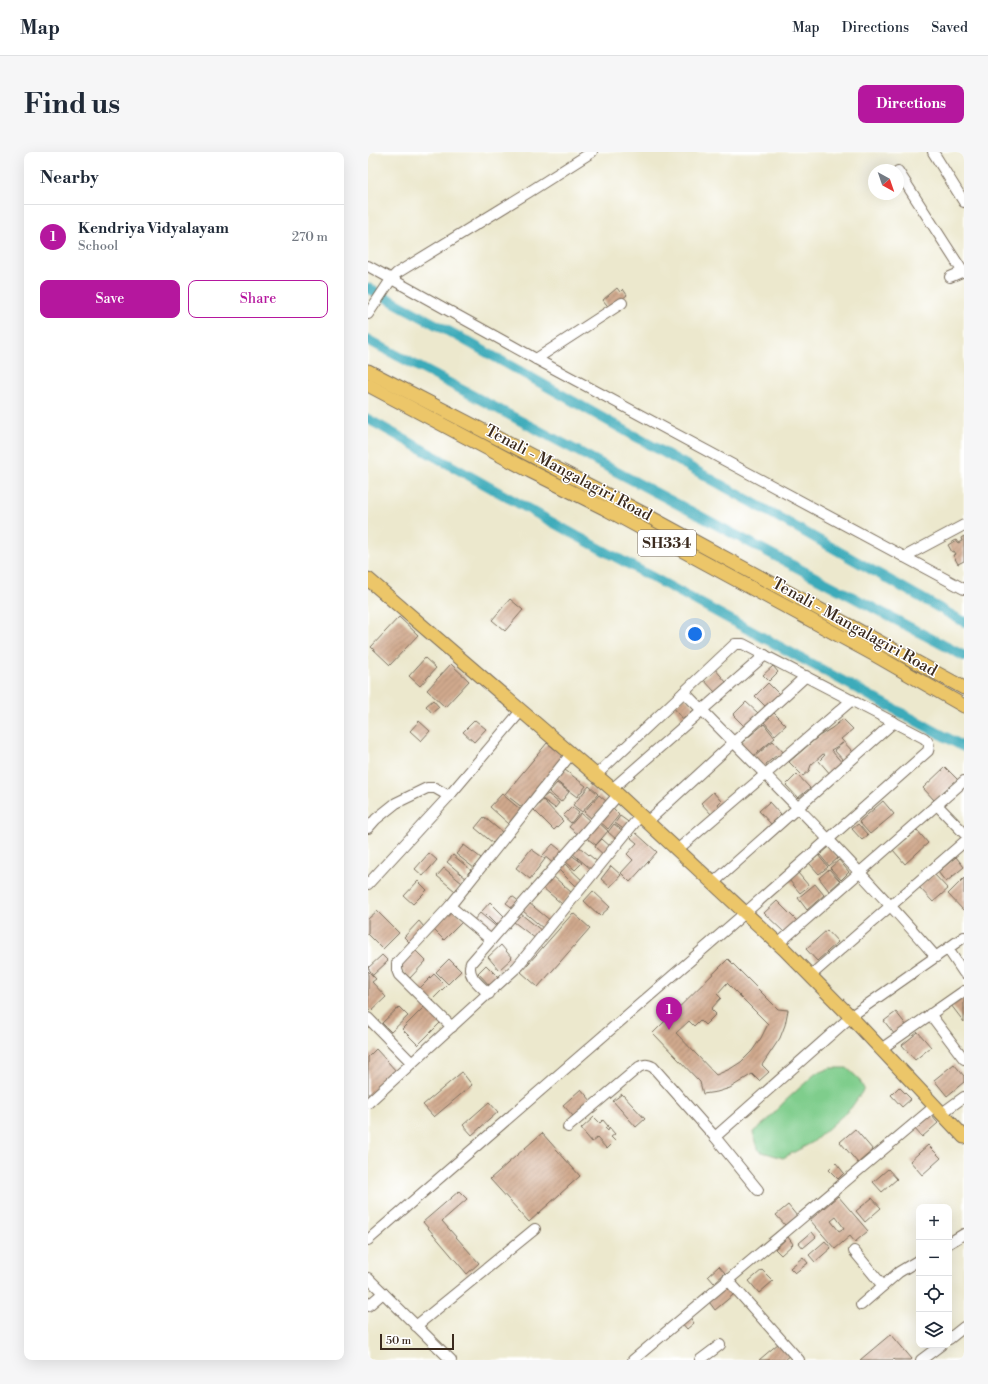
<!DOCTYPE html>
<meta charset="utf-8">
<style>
body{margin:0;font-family:"Libre Bodoni",serif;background:#f6f6f7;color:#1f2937}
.controls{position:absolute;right:12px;bottom:12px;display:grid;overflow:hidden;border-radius:8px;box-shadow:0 4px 16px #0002}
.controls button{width:36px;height:36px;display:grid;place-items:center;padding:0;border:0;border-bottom:1px solid #e0e1e3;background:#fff;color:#1f2937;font:20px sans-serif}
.compass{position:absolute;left:500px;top:12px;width:36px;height:36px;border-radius:50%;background:#fff;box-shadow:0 4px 16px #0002;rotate:140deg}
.scale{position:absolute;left:12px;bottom:10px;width:74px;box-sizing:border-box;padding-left:4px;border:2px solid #3b2a1e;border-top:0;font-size:11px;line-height:14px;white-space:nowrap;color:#3b2a1e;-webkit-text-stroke:3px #fff;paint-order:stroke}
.you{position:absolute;left:327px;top:482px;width:14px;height:14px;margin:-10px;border:3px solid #fff;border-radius:50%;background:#1a73e8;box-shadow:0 0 0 6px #1a73e833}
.badge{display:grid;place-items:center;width:26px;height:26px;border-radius:50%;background:#b5179e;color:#fff;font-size:13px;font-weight:700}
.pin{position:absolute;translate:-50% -33px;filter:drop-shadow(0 1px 2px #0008)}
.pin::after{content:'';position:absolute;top:21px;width:14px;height:12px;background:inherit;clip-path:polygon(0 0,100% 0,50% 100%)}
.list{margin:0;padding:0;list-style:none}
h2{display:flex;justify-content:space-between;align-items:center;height:52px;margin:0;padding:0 16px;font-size:17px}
h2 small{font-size:13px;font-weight:400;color:#747a83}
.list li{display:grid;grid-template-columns:26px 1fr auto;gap:12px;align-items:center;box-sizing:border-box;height:64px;padding:0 16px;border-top:1px solid #e0e1e3}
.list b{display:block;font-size:15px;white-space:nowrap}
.list p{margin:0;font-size:13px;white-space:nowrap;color:#747a83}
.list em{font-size:13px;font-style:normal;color:#747a83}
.actions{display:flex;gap:8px;padding:12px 16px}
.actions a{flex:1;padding:9px 0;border:1px solid #b5179e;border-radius:8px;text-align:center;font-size:14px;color:#b5179e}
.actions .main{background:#b5179e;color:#fff}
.icon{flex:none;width:22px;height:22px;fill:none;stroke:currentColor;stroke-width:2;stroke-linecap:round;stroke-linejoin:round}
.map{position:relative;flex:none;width:596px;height:1208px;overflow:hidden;border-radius:8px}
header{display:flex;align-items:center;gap:24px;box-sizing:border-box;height:56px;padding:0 20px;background:#fff;border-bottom:1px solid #e0e1e3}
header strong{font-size:19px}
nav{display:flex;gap:22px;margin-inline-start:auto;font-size:14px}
.intro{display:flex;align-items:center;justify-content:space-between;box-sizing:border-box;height:96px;padding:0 24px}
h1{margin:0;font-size:28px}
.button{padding:10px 18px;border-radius:8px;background:#b5179e;color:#fff;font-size:14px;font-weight:700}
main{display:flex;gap:24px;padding:0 24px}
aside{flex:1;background:#fff;border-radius:8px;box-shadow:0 4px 16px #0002}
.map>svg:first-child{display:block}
.pitch{fill:#7fcd8c;stroke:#5d7c55}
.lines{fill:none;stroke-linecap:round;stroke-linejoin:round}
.canal{stroke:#3cabba;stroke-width:10}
.building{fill:url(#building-hatch);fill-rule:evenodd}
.minor-casing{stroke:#796c5b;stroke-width:12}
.major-casing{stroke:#796c5b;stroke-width:15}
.minor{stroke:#fff;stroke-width:10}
.major{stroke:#ecc669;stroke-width:13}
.labels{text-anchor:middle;stroke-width:3;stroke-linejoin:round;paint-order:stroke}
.shield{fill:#fff;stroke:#766a62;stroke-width:1}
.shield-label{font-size:15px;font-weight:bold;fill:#3b2a1e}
.street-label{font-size:16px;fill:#3b2a1e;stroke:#fff}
</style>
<header>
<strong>Map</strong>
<nav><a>Map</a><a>Directions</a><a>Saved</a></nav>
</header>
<div class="intro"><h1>Find us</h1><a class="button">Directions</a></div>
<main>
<aside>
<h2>Nearby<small></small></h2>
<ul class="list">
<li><span class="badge">1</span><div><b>Kendriya Vidyalayam</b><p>School</p></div><em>270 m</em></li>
</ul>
<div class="actions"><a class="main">Save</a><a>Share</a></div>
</aside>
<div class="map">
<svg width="596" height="1208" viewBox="0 0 596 1208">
<defs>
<pattern id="building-hatch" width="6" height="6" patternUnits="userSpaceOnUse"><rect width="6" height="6" fill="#d0a98d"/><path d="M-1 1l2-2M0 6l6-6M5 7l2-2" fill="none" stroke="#aa8a73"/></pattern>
</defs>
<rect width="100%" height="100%" fill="#fff"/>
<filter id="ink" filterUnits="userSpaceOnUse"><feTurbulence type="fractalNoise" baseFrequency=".025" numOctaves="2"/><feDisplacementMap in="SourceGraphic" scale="8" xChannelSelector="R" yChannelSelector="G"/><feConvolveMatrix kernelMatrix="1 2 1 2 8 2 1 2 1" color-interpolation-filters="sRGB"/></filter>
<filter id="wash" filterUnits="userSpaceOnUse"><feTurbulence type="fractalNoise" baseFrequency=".012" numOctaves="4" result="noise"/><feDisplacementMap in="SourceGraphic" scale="16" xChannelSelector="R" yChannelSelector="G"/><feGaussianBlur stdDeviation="0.9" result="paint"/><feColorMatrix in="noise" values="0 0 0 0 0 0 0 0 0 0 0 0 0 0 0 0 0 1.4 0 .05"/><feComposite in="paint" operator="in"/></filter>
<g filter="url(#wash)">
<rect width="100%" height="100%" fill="#ece8cd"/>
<polygon class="pitch" points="462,916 479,916 491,927 496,937 483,956 445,990 415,1006 391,999 385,980 400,968 415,951 447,922"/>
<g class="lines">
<g class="canal">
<polyline points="0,136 93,186 596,470"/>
<polyline points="0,188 596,504"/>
<polyline points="0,267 198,378 596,595"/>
</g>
</g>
<g id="blocks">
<g class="building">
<polygon points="249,136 252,140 255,137 259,143 242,157 235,148"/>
<polygon points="596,384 596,409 590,412 585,403 588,402 586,399 584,400 580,393 588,388 590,391 594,389 593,386"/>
<polygon points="142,447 155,458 137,479 124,468"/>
<polygon points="31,465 50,483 22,513 3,495"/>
<polygon points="57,506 68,516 52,534 41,524"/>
<polygon points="83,512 101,529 77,555 59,538"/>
<polygon points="405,514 410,520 401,529 395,523"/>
<polygon points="347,517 358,530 347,540 335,527"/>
<polygon points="400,531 412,543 399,556 387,544"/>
<polygon points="317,545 327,557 315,567 305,555"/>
<polygon points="65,548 71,555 64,561 58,554"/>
<polygon points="378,550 390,561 377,575 365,563"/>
<polygon points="406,561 418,573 407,583 396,570"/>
<polygon points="475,567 485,577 473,587 486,601 476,609 466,598 475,591 463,598 475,612 463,623 451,609 457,603 455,602 443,613 441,619 435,624 421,610 451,584 464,576"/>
<polygon points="107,568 118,577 106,590 95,580"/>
<polygon points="51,569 62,579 53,589 42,579"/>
<polygon points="396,572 407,586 383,606 372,592"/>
<polygon points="405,589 416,601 411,605 409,603 398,612 399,616 397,617 386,605"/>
<polygon points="179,591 197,605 156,657 137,642"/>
<polygon points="577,615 590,628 567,649 555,636"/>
<polygon points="197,618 218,634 209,645 188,629"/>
<polygon points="429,622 442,636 430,646 418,633"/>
<polygon points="189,631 201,640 193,650 181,640"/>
<polygon points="221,634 230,642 214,660 205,653"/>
<polygon points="345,640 353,649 350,652 353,656 344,663 333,651"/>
<polygon points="134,642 153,658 141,672 122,655"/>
<polygon points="180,642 191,651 187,656 176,648 172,648"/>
<polygon points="231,643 239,650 224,667 216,660"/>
<polygon points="175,648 195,669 186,678 166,658"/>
<polygon points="515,649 526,662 502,682 491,670"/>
<polygon points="401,650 413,663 403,672 391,659"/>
<polygon points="242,654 251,663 240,677 230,668"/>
<polygon points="204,655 211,661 203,671 195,664"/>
<polygon points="213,661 223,670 212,684 201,675"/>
<polygon points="252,664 263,672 258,679 247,671"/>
<polygon points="116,665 134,680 125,691 107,676"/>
<polygon points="229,669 240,679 228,693 234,687 244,696 237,704 227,695 228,693 216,684"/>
<polygon points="246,672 256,680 249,688 240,680"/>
<polygon points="490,672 500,683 494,688 484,677"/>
<polygon points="549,678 560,691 537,712 525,698"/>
<polygon points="268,681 289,700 262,730 253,721 265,708 259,702 269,691 263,686"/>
<polygon points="185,692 196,701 186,712 175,703"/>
<polygon points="96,693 113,706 106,716 88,702"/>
<polygon points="210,694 231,711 224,718 204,701"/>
<polygon points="461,695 470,706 461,714 452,703"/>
<polygon points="163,697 177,707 162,727 148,716"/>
<polygon points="61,701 69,708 55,724 47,717"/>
<polygon points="202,702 214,711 207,718 197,709"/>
<polygon points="85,703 103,718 100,721 99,727 79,710"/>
<polygon points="450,703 460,715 451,722 441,711"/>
<polygon points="588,705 596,715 578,730 570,720"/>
<polygon points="471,708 481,720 473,728 462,716"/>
<polygon points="195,710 216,730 209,736 189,716"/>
<polygon points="243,714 253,723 242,735 233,727"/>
<polygon points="76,716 94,731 87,739 69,724"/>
<polygon points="461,717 472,729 461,739 451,726"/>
<polygon points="430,721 441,734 432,741 421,728"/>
<polygon points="566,722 580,737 565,750 551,735"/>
<polygon points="185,724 204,741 194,752 175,736"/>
<polygon points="596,726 596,759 580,742"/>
<polygon points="50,729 59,738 45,752 36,744"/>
<polygon points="447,732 456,743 439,758 430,746"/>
<polygon points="225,739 242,755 232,764 216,749"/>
<polygon points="144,744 152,750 146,757 138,751"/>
<polygon points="409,749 429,769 417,781 396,761"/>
<polygon points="122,750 140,768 131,776 114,759"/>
<polygon points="161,751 183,769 176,777 155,759"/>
<polygon points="83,755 96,768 76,788 63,775"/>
<polygon points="9,759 31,781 15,797 0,782 0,767"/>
<polygon points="112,761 131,777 123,786 104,770"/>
<polygon points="205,761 222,776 170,835 153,820"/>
<polygon points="153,762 174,779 168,787 146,770"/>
<polygon points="51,769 56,775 41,790 36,785"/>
<polygon points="459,778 470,790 449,809 438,797"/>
<polygon points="133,793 144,806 131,818 120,805"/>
<polygon points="46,797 58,809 42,826 30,814"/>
<polygon points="14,803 20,809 5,823 0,816"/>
<polygon points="81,807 93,819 80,832 68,820"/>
<path d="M360 807 410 857 420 858 417 873 412 886 394 913 401 920 391 929 384 922 362 936 349 940 335 942 332 930 285 881ZM359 831 400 872 393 886 384 899 373 910 362 917 348 923 308 881 321 869 326 874 332 868 337 873 348 862 343 857 353 846 349 842Z"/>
<polygon points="118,813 130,825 122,834 110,821"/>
<polygon points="0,819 8,827 4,830 18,845 3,859 0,856"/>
<polygon points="66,822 78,834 62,850 50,838"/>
<polygon points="596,844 596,870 583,853"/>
<polygon points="58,853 74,869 50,893 34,877"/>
<polygon points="31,855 40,864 23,880 14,871"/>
<polygon points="528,860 539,874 527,883 516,869"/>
<polygon points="550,880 563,895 547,908 534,893"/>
<polygon points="8,897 29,920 0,946 0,905"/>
<polygon points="586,912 596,924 596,930 579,944 566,928"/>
<polygon points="94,920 104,933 66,965 55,953"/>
<polygon points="531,935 543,947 534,955 523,943"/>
<polygon points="213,937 224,950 206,965 195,953"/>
<polygon points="254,942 277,967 268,975 245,949"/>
<polygon points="121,950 130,960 104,983 95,973"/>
<polygon points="562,962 570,971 554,985 546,976"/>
<polygon points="226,965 232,971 235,968 240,974 237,976 240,979 241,975 247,982 243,985 247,989 239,997 229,986 224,990 213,977"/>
<polygon points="487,977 505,998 490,1011 472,990"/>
<polygon points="174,981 212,1024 161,1070 122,1027"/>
<polygon points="560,993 573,1006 554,1023 542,1009"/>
<polygon points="468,1011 476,1021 470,1027 461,1018"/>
<polygon points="520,1017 529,1027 514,1040 505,1030"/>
<polygon points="91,1039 99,1047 74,1069 111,1111 99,1122 55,1070"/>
<path d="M470 1044 500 1079 487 1090 482 1084 467 1097 442 1068ZM468 1065 476 1076 471 1079 463 1069Z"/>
<polygon points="504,1046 513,1056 497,1070 488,1059"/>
<polygon points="420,1053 429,1064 418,1074 408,1063"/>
<polygon points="444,1080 448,1085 435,1096 431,1091"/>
<polygon points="420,1085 425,1092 413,1103 407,1097"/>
<polygon points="457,1089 463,1096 447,1110 441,1103"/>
<polygon points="435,1105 440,1111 427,1121 422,1116"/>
<polygon points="351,1114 357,1121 346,1131 340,1124"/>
<polygon points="394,1118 405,1129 391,1141 381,1129"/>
<polygon points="357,1133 365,1143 347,1158 339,1147"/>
<polygon points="320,1163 326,1171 319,1177 313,1170"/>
<polygon points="523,1182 544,1207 543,1208 527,1208 526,1207 524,1208 492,1208"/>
<polygon points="411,1191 422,1203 416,1208 391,1208"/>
</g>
</g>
</g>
<g filter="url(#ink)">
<use href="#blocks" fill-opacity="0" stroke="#796c5b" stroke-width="1"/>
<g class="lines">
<defs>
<g id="minor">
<polyline points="565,0 596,50"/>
<polyline points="530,19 595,120"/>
<polyline points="0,114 168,207 596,437"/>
<polyline points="582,125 596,119"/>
<polyline points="0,162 24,126 29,121 161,40 224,0"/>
<polyline points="168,207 254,151"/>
<polyline points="536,405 596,373"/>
<path d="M316 540C402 627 488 713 568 805"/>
<polyline points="244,637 397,503"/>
<polyline points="569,653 596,681"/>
<polyline points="279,670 438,524"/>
<polyline points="0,676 8,667 28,651 59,636 67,636 81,644"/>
<polyline points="309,698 484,548"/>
<polyline points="345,731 526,570"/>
<polyline points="0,732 81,644 153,559"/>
<polyline points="82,754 123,788"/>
<polyline points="410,792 596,629"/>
<polyline points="580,797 596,821"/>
<polyline points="442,824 596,690"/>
<path d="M121 842C112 833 98 824 103 811L250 643"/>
<polyline points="562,862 596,907"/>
<polyline points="0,866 44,911"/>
<polyline points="84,875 31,823 29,818 29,811 82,754 203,602"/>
<polyline points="513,897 596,839"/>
<polyline points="0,951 149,815 272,664"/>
<polyline points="574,961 596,945"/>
<path d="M200 975 271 915C277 912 279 912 285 915L347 985 390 1038"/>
<polyline points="347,985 486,862 596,785"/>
<path d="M0 1088 377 761 560 599C562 593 561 590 556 586L375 492H367L227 624"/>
<polyline points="581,1091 596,1082"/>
<polyline points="486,1099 515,1134"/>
<polyline points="0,1126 83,1208"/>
<polyline points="359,1127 431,1208"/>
<polyline points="493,1153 531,1120 551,1108"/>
<polyline points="0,1154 15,1141"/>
<polyline points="48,1174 167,1077"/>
<polyline points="581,1187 596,1175"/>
<polyline points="265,1208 567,954"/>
<polyline points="332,1208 352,1193"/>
<polyline points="553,1208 573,1193"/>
</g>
<g id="major">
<polyline points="0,219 278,363 596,536"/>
<polyline points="0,233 162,319 236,356 507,503 596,554"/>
<polyline points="0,427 244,637 416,797 483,865 596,985"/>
</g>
</defs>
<use href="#minor" class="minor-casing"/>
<use href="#major" class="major-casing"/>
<use href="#minor" class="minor"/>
<use href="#major" class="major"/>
</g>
</g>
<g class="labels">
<rect class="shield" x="270" y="378" width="58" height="26" rx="3"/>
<g class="shield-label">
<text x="299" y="396">SH334</text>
</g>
<g class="street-label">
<text transform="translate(201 320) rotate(28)" y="6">Tenali - Mangalagiri Road</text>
<text transform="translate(487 474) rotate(29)" y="6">Tenali - Mangalagiri Road</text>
</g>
</g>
</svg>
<div class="controls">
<button>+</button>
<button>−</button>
<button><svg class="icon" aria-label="locate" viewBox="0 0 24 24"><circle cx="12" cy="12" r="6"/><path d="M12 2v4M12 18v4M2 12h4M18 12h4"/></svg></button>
<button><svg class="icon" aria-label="layers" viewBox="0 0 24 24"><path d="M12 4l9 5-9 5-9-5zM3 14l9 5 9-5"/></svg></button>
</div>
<svg class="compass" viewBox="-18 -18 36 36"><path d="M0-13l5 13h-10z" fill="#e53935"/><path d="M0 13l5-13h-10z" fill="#747a83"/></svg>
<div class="scale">50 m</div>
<div class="you"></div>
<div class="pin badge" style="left:301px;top:878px">1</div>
</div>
</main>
